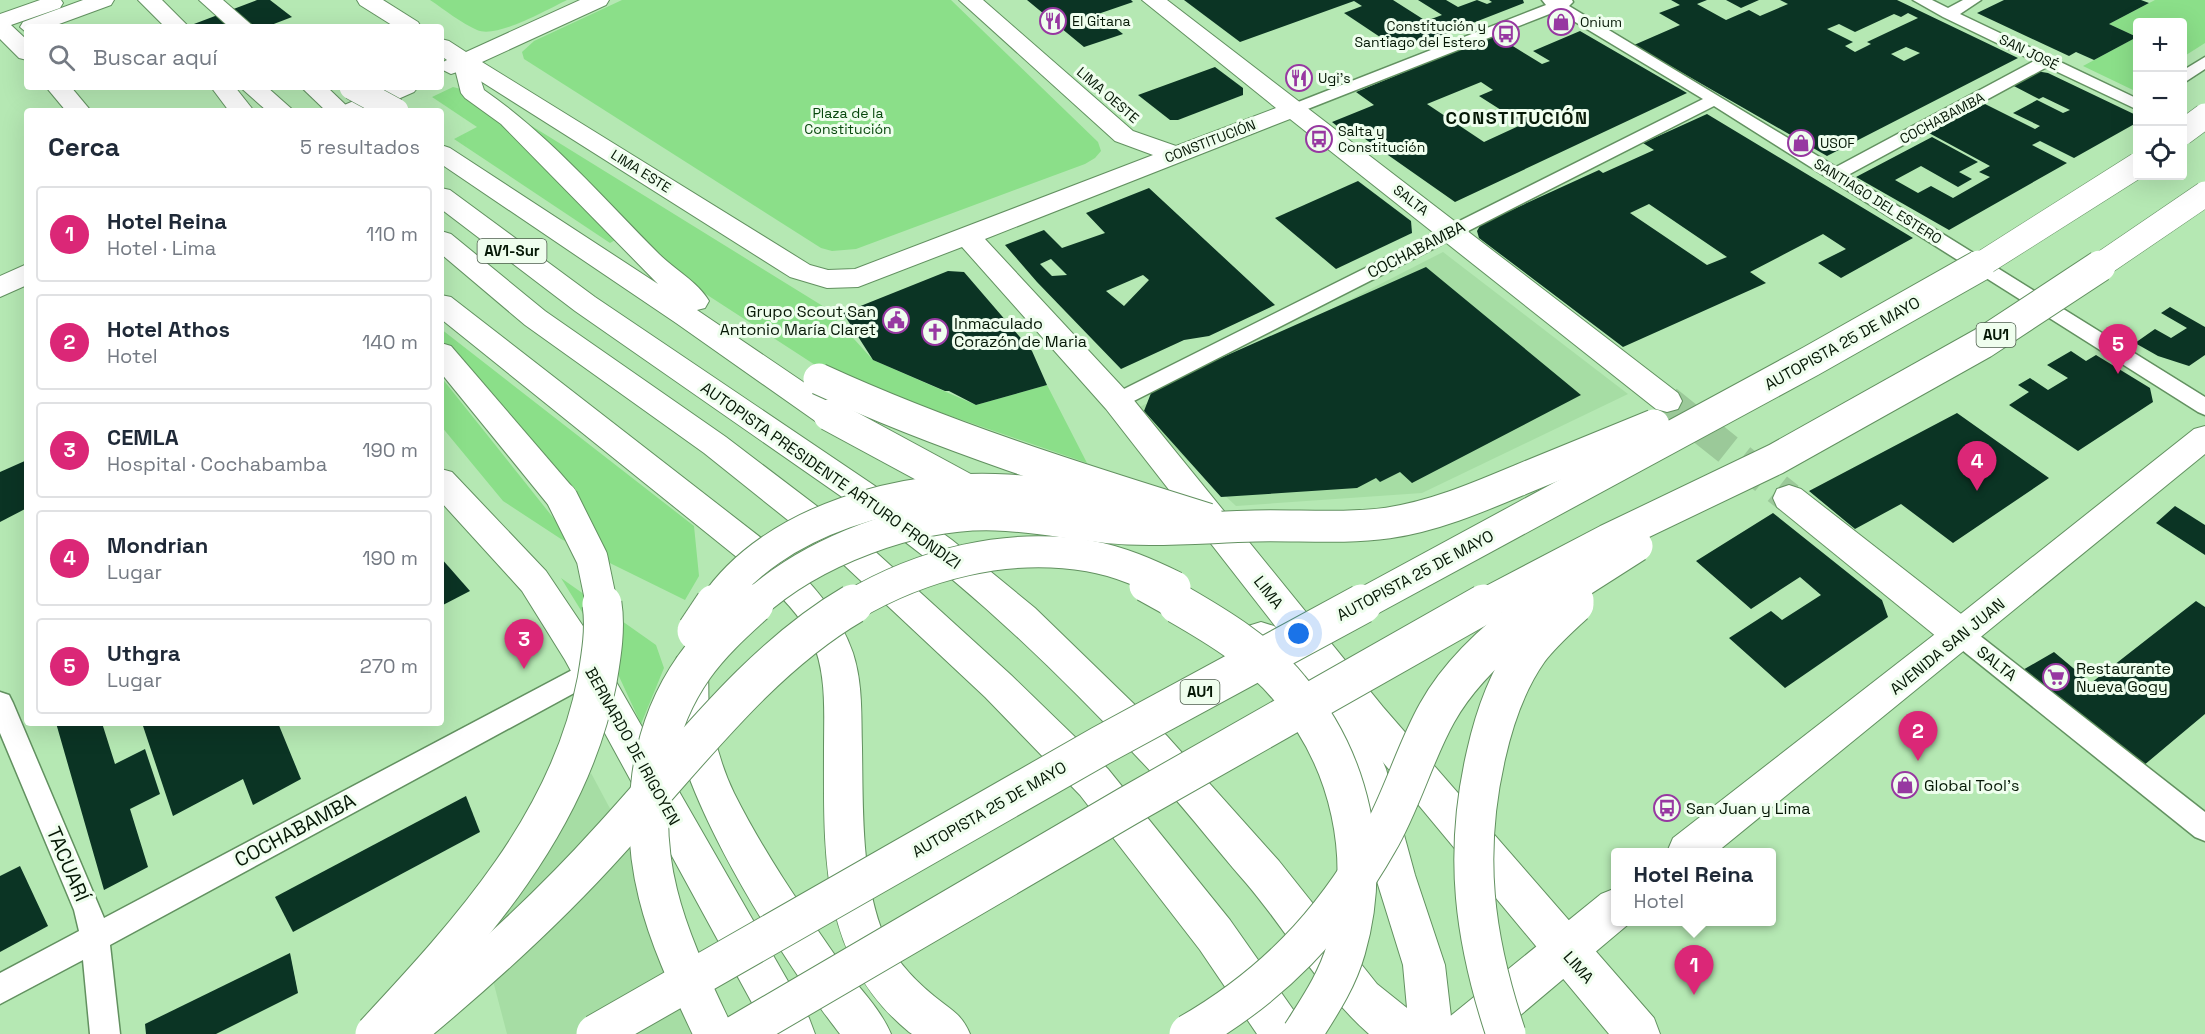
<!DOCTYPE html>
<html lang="es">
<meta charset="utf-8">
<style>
body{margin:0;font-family:"Space Grotesk",sans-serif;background:#f6f6f7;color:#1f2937}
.controls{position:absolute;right:18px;top:18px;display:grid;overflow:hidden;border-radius:6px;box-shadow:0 6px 24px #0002}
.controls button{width:54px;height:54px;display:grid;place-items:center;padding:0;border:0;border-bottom:2px solid #e0e1e3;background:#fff;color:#1f2937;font:30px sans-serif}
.you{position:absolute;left:1299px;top:634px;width:21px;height:21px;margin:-15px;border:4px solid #fff;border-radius:50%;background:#1a73e8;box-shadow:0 0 0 9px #1a73e833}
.badge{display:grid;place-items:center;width:39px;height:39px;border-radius:50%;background:#db2777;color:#fff;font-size:20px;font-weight:700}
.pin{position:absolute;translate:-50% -50px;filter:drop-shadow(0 2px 3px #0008)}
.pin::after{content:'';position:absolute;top:32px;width:21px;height:18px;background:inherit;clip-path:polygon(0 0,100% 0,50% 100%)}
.popup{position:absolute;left:1611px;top:848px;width:165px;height:78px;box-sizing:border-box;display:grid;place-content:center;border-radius:6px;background:#fff;filter:drop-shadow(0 2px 4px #0005);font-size:20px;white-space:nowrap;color:#747a83}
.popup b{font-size:22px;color:#1f2937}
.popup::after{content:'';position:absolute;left:50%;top:100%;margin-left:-12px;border:12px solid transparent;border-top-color:#fff}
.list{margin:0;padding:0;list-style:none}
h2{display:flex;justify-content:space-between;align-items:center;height:78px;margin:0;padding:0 24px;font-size:26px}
h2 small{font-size:20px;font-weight:400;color:#747a83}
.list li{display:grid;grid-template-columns:39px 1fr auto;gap:18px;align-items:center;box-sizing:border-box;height:96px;margin:0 12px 12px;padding:0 12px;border:2px solid #e0e1e3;border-radius:6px}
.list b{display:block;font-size:22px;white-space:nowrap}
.list p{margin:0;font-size:20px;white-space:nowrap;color:#747a83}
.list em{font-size:20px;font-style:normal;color:#747a83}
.icon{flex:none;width:33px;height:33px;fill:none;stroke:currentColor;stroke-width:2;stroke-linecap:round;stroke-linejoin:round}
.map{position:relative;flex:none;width:2205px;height:1034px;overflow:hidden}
.search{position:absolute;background:#fff;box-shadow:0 6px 24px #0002;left:24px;top:24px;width:420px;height:66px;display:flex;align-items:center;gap:15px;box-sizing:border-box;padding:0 21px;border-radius:6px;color:#747a83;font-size:22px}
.panel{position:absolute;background:#fff;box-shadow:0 6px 24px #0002;left:24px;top:108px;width:420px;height:618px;border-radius:6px}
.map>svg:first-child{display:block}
.built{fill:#a6dda4}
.green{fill:#8bdf89}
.building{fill:#0b3424;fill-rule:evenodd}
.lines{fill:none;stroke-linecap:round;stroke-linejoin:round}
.secondary-tunnel{stroke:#9bc999;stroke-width:31;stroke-dasharray:31 16;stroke-linecap:butt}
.street-casing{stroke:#629160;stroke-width:3}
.secondary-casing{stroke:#629160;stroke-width:2}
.primary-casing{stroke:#629160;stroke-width:2}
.highway-casing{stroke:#629160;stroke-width:2}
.street{fill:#fff;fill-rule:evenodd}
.secondary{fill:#fff;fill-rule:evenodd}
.primary{fill:#fff;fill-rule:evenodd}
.highway{fill:#fff;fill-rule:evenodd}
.highway-bridge-far2-casing{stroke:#629160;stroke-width:26;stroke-linecap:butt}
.highway-bridge-far1-casing{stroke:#629160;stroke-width:33;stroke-linecap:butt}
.highway-bridge-casing{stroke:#629160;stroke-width:41;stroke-linecap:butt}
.highway-bridge-far2{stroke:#fff;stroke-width:25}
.highway-bridge-far1{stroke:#fff;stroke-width:31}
.highway-bridge{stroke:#fff;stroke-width:39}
.labels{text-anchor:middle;stroke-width:6;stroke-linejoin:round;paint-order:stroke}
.far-poi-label{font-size:14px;fill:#061806;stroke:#effeee;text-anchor:start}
.far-street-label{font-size:14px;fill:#061806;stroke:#effeee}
.far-park-label{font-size:14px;fill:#07480d;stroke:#effeee}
.shield{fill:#effeee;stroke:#4c5d4c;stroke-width:1.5}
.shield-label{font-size:15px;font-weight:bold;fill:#061806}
.street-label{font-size:16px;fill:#061806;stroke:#effeee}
.poi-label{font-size:16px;fill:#061806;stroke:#effeee;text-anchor:start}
.far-district-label{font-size:18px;font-weight:bold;letter-spacing:1.5px;fill:#061806;stroke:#effeee}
.near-street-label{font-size:20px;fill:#061806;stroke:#effeee}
</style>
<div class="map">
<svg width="2205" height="1034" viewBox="0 0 2205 1034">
<rect width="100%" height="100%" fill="#b5e8b3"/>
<g class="built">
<polygon points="1443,252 1628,394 1422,493 1236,506 1134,410"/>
<polygon points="591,773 638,861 723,1034 507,1034 480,931"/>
</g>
<g class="green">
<path d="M430 0H567C548 9 497 39 477 30 461 23 445 10 430 0Z"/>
<polygon points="622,0 951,0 1098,142 1101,151 1095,158 1085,164 856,249 832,251 821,248 524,59 522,52 534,41"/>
<polygon points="2155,0 2205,0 2205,43 2183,57 2182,22 2138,22 2137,87 2133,90 2083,66 2137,37 2109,24"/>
<polygon points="453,87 465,90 521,135 617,239 610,243 454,139 477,127 432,97"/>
<polygon points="522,120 826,308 873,360 976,405 1047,385 1087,463 829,374 678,276"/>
<polygon points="441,329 694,526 699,576 685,600 561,539 503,501 441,426 441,377 555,520 582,504 441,339"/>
<polygon points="561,578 656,645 664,668 641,724 611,659"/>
</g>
<g class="building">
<polygon points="257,0 270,0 292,17 266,27 186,27"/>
<polygon points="1027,0 1131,0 1133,2 1098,14 1123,34 1084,47"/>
<polygon points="1184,0 1393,0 1426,21 1442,15 1418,0 1446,0 1458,7 1477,0 1487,4 1492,2 1489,0 1523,0 1524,3 1401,51 1344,13 1362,6 1354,1 1240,42"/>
<path d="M1671 0H1707L1697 4 1726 20 1749 10 1760 16 1788 4 1780 0H1897L2018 58 1827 156 1634 45 1680 25 1659 13 1680 5ZM1908 13 1918 18 1867 42 1871 44 1855 52 1845 46 1853 42 1827 29 1839 24 1855 32 1894 14 1901 17ZM1906 47 1920 53 1904 61 1891 54Z"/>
<polygon points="1726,0 1759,0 1741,8"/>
<polygon points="2004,0 2141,0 2149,3 2109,24 2137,37 2094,60 2076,52 2069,56 1977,13"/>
<path d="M1580 31 1687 93 1455 202 1358 134 1351 137 1332 122 1374 105 1356 92 1495 35 1542 64 1550 61 1533 51ZM1481 82 1493 90 1479 96 1523 124 1484 142 1427 104Z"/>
<polygon points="1215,67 1243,88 1243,95 1178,120 1170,120 1138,95"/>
<polygon points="2036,71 2048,73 2138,116 2138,122 2074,158 2040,141 2032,145 2067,163 1949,230 1856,177 1932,137 1978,162 1959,172 1972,179 1958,187 1921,166 1895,180 1918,193 1931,186 1953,198 1990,177 1979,172 1990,166 1929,133 1985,104 2035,129 2040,126 2013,113 2037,100 2063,113 2070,110 2043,97 2039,99 2010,84"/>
<path d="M1707 114 1913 238 1841 278 1818 263 1846 249 1823 234 1750 272 1766 283 1623 347 1479 238 1477 231 1481 224 1599 170 1603 173 1654 150 1643 143ZM1649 204 1727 257 1707 265 1630 213Z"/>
<polygon points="1358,181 1411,221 1412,233 1336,269 1275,218"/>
<path d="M1149 188 1275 305 1209 336 1184 340 1121 369 1037 282 1005 245 1044 230 1062 248 1105 233 1086 213ZM1051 259 1067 275 1052 276 1040 264ZM1143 275 1149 280 1124 306 1106 291Z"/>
<polygon points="1426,267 1581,395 1412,483 1400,472 1380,482 1376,478 1357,488 1221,497 1144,411 1153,388"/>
<polygon points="948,271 964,272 1032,351 1047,385 976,405 949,391 945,391 873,360 843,313"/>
<polygon points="2170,307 2205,327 2205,355 2189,366 2158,356 2135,343 2155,329 2171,338 2187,328 2161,313"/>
<polygon points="2071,351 2086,361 2096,355 2150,388 2153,402 2078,451 2009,405 2029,392 2018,385 2030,378 2048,390 2068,378 2047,365"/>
<polygon points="1957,413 2049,478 1953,543 1901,504 1855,529 1809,491"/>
<polygon points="27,460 27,508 0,522 0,472"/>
<polygon points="2175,506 2205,525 2205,555 2156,523"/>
<polygon points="1773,513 1882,600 1888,617 1785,688 1729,638 1771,611 1782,620 1821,595 1800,577 1751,609 1696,561"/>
<polygon points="441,558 470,591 441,606"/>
<polygon points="2196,601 2205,607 2205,714 2143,766 2021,671 2054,652 2091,683"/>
<polygon points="56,723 102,723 115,764 145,749 160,794 130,809 148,867 104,890"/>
<polygon points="142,723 278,723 301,779 253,805 243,779 173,816"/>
<polygon points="466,796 480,832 293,932 275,897"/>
<polygon points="20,866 48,926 0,952 0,876"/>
<polygon points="290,953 298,993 216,1034 146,1034 145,1024"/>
</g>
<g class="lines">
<polyline class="secondary-tunnel" points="1667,401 1789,498"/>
<defs>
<g id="street">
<polygon points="1542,0 1572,0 1573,2 1569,6 1836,167 2034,61 1943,17 1913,0 1932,0 1948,8 1963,0 1981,0 1960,14 2138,99 2138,110 2047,67 1848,175 2205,397 2205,415 2198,412 1714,106 1124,406 1117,408 1110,406 1107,401 1110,396 1703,99 1557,11 1300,112 1294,114 1286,109 1288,106 1546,5"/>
<polygon points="2205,57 2205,69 2182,84 2182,71"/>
<polygon points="1961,625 1970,628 2205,812 2205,841 2195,837 1952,642 1949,635 1952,628"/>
<polygon points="591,660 600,663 603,671 600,679 110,945 120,1034 90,1034 83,960 0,1004 0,973 79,931 74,910 0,733 0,692 9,695 13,703 104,918"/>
</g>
<g id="secondary">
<polygon points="40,0 61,0 63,3 60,8 11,25 27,40 27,60 19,58 0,39 0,14"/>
<polygon points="83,0 114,0 111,5 51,27 27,27 27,33 20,27 23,22"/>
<polygon points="357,0 383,0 418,22 421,27 395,27 360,5"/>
<polygon points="580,0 609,0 606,5 482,62 810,265 828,270 855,269 1153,155 1115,141 959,0 983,0 1133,131 1176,146 1276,108 1142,0 1167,0 1678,393 1682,401 1678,409 1667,412 1656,409 1290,119 985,239 1128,393 1383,707 1654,1018 1660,1034 1609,1034 1357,731 1106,409 962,247 858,287 827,288 790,277 463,70 451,74 441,69 443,62 447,60 441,56 441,39 449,41 466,52"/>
<polygon points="46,87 71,87 91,111 66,111"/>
<polygon points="386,87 418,87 414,92 371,111 339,111 342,106"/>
<polygon points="27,264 27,285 0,297 0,276"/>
<polygon points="441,469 452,472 546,571 591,638 809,1018 815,1034 769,1034 565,660 522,591 441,502"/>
<polygon points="1789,485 1801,489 1974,624 1979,635 1974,646 1961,650 1948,646 1777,507 1773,498 1777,489"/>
</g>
<g id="primary">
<polygon points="2205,426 2205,454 1717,852 1667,852 1673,838 1948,624 2194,429"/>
<polygon points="1616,888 1616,922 1631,922 1498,1034 1442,1034 1448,1018 1601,894"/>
</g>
<g id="highway">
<polygon points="138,0 162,0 189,27 165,27"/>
<polygon points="199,0 223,0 254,27 229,27"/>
<path d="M465 54 473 56 484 90C549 135 603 198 659 254 674 269 698 282 709 301L705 308 697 310 840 407 844 415 840 423 829 426 818 423 676 323 441 164V145L450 148 658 284 501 124 465 98 461 93 453 61 457 56Z"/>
<polygon points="211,87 235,87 254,111 229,111"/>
<polygon points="240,87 267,87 294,111 267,111"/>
<polygon points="301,87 327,87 352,111 326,111"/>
<path d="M441 188 450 190 595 297 912 511 952 540 1035 608 1167 736 1279 861 1377 984 1407 1008 1403 965 1375 875 1348 769 1341 751 1303 697 1248 648 1243 637 1248 626 1261 622 1274 626 1329 675 1369 730 1386 769 1415 875 1445 965 1453 1034H1369C1320 991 1288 932 1246 883 1210 842 1177 798 1139 759 1061 676 980 597 888 529L575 311 441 209Z"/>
<polygon points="441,231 451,234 545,311 726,437 868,545 1011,675 1108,769 1230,920 1299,1018 1305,1034 1257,1034 1200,950 1080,795 985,697 844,565 704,453 525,325 441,254"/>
<path d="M441 295 451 297 778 551C809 580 839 612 853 653 863 684 861 716 862 748 863 807 861 872 881 928 891 955 912 978 934 996 951 1010 961 1013 970 1034H912L909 1032C819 958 824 854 824 748 824 712 827 674 812 640 800 613 775 591 754 571L441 319Z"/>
<polygon points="441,343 451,346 574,489 578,498 574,507 562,511 550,507 441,373"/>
<path d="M690 652 703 657C711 673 707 689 709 706 713 736 721 766 734 793 764 853 803 909 841 964 858 987 880 1008 891 1034H840C787 966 636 742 677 657Z"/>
</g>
</defs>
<use href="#street" class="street-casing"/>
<use href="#secondary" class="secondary-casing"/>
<use href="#primary" class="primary-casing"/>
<use href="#highway" class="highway-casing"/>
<use href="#street" class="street"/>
<use href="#secondary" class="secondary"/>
<use href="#primary" class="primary"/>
<use href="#highway" class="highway"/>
<defs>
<g id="highway-bridge-far2">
<polyline points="352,87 396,111"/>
<polyline points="2182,133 2205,116"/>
<polyline points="1977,267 2138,165"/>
<polyline points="2098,267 2205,194"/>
</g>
<g id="highway-bridge-far1">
<path d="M819 379C945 437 1076 478 1208 519"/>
<polyline points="829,415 1010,513"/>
<polyline points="562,498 592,558 602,606"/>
<polyline points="1145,586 1181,606"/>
<path d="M714 606C772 519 908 483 1007 490 1048 492 1088 501 1128 508"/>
<path d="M752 606C812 551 915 512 996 515 1040 516 1083 527 1128 529 1170 531 1213 527 1255 526 1299 525 1344 529 1388 523 1435 516 1479 497 1522 479 1566 461 1610 443 1654 425"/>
<path d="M851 606C922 564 1007 542 1089 556 1119 561 1148 574 1175 587"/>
<polyline points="1359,606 1811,361 1979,266"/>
<polyline points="1481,606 1607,540 1776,459 1983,343 2100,266"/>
<polyline points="1543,606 1637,546"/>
<polyline points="1572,606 1578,600"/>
</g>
<g id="highway-bridge">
<path d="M1178 604C1218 627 1261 653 1290 689 1351 761 1372 858 1346 949 1337 981 1319 1007 1302 1034"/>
<polyline points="697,631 715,604"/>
<path d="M375 1034C470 932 570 823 597 681 601 657 606 629 602 604"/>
<path d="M403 1034C476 974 546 911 609 841 684 760 757 660 853 604"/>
<polyline points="596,1034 1102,745 1362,604"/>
<path d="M714 1034C693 989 670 943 658 894 639 818 648 732 694 667 711 643 732 624 754 604"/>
<polyline points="738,1034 1128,806 1484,604"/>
<path d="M1189 1034C1272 986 1331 925 1378 842 1402 801 1414 754 1437 713 1462 668 1503 633 1545 604"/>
<path d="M1506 1034C1474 938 1463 855 1486 755 1494 719 1507 681 1529 650 1542 633 1558 619 1574 604"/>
</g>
</defs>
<use href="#highway-bridge-far2" class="highway-bridge-far2-casing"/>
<use href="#highway-bridge-far1" class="highway-bridge-far1-casing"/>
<use href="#highway-bridge" class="highway-bridge-casing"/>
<use href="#highway-bridge-far2" class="highway-bridge-far2"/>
<use href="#highway-bridge-far1" class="highway-bridge-far1"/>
<use href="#highway-bridge" class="highway-bridge"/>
</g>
<defs>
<symbol id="restaurant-ring" viewBox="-11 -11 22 22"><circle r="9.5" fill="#effeee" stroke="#9738a1" stroke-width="1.5"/><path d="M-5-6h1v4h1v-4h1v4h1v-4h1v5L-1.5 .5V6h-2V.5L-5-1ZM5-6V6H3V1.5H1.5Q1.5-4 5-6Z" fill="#9738a1"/></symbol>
<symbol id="shop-ring" viewBox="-11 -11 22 22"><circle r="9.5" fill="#effeee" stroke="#9738a1" stroke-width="1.5"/><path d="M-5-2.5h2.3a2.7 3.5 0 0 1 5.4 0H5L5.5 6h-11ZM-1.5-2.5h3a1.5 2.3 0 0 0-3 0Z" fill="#9738a1"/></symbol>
<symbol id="bus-ring" viewBox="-11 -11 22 22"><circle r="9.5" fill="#effeee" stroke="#9738a1" stroke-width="1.5"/><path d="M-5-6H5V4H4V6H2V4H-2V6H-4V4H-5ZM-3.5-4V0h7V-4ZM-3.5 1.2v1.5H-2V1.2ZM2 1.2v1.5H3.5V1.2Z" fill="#9738a1"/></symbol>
<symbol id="civic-ring" viewBox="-11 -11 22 22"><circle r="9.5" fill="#effeee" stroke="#9738a1" stroke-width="1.5"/><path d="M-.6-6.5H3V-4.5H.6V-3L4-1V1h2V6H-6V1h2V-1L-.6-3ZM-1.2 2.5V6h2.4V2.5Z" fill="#9738a1"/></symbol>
<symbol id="church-ring" viewBox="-11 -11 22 22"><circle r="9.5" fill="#effeee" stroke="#9738a1" stroke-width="1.5"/><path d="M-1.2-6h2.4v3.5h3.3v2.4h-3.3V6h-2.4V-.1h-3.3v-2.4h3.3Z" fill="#9738a1"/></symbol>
<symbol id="supermarket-ring" viewBox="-11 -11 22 22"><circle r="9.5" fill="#effeee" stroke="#9738a1" stroke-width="1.5"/><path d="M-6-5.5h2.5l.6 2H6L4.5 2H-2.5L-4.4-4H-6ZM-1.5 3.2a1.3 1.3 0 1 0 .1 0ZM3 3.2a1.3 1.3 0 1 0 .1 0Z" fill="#9738a1"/></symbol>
</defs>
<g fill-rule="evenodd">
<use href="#restaurant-ring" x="1038" y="6" width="30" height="30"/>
<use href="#shop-ring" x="1546" y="7" width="30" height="30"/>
<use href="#bus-ring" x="1491" y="19" width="30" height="30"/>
<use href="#restaurant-ring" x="1284" y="63" width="30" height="30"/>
<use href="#bus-ring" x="1304" y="124" width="30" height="30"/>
<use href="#shop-ring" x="1786" y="128" width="30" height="30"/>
<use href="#civic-ring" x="881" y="305" width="30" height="30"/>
<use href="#church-ring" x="920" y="317" width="30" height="30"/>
<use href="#supermarket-ring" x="2041" y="662" width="30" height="30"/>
<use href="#shop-ring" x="1890" y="770" width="30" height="30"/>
<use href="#bus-ring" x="1652" y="793" width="30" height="30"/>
</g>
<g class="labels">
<g class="far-poi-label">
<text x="1072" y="26">El Gitana</text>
<text x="1580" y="27">Onium</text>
<text x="1486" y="31" text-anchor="end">Constitución y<tspan x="1486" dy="16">Santiago del Estero</tspan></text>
<text x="1318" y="83">Ugi's</text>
<text x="1338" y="136">Salta y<tspan x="1338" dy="16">Constitución</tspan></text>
<text x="1820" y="148">USOF</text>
</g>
<g class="far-street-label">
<text transform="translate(2029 52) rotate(26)" y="5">SAN JOSÉ</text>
<text transform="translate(1108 95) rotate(41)" y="5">LIMA OESTE</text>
<text transform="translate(1942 118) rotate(-28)" y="5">COCHABAMBA</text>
<text transform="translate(1210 141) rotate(-21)" y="5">CONSTITUCIÓN</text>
<text transform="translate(641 171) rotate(32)" y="5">LIMA ESTE</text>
<text transform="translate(1411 200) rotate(38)" y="5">SALTA</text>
<text transform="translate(1878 201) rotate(32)" y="5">SANTIAGO DEL ESTERO</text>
</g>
<g class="far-park-label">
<text x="848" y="118">Plaza de la<tspan x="848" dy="16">Constitución</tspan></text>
</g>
<g class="shield">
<rect x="477.5" y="239" width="69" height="24" rx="4.5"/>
<rect x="1976.5" y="323" width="39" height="24" rx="4.5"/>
<rect x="1180.5" y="680" width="39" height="24" rx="4.5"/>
</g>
<g class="shield-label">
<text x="512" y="256">AV1-Sur</text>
<text x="1996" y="340">AU1</text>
<text x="1200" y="697">AU1</text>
</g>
<g class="street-label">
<text transform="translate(1416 249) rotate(-27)" y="6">COCHABAMBA</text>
<text transform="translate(1842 343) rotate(-29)" y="6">AUTOPISTA 25 DE MAYO</text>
<text transform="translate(831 475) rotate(35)" y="6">AUTOPISTA PRESIDENTE ARTURO FRONDIZI</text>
<text transform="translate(1415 575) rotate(-28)" y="6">AUTOPISTA 25 DE MAYO</text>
<text transform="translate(1269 592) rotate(52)" y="6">LIMA</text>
<text transform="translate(1947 646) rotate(-39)" y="6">AVENIDA SAN JUAN</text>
<text transform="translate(1997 663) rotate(38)" y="6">SALTA</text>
<text transform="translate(633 746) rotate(61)" y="6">BERNARDO DE IRIGOYEN</text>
<text transform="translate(989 809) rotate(-30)" y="6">AUTOPISTA 25 DE MAYO</text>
<text transform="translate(1579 967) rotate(49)" y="6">LIMA</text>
</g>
<g class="poi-label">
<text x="876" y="317" text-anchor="end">Grupo Scout San<tspan x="876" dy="18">Antonio María Claret</tspan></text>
<text x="954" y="329">Inmaculado<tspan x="954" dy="18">Corazón de Maria</tspan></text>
<text x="2076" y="674">Restaurante<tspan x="2076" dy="18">Nueva Gogy</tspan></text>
<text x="1924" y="791">Global Tool's</text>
<text x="1686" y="814">San Juan y Lima</text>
</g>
<g class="far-district-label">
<text x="1517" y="124">CONSTITUCIÓN</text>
</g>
<g class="near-street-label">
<text transform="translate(295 830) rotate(-28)" y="7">COCHABAMBA</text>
<text transform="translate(68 864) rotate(67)" y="7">TACUARÍ</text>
</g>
</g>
</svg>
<div class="controls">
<button>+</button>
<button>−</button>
<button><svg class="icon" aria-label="locate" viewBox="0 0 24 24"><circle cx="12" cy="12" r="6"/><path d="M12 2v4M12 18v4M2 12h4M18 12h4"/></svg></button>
</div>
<div class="you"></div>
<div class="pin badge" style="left:1694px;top:995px">1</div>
<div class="popup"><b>Hotel Reina</b>Hotel</div>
<div class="pin badge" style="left:1918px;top:761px">2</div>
<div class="pin badge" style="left:524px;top:669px">3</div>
<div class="pin badge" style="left:1977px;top:491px">4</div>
<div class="pin badge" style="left:2118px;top:374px">5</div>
<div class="search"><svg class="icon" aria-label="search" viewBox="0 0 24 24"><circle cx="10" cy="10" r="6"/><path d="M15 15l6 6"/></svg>Buscar aquí</div>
<section class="panel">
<h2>Cerca<small>5 resultados</small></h2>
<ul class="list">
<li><span class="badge">1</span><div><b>Hotel Reina</b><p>Hotel · Lima</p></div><em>110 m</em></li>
<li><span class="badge">2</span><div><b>Hotel Athos</b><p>Hotel</p></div><em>140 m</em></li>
<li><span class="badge">3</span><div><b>CEMLA</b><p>Hospital · Cochabamba</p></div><em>190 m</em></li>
<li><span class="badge">4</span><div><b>Mondrian</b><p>Lugar</p></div><em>190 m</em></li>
<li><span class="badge">5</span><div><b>Uthgra</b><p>Lugar</p></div><em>270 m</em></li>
</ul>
</section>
</div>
